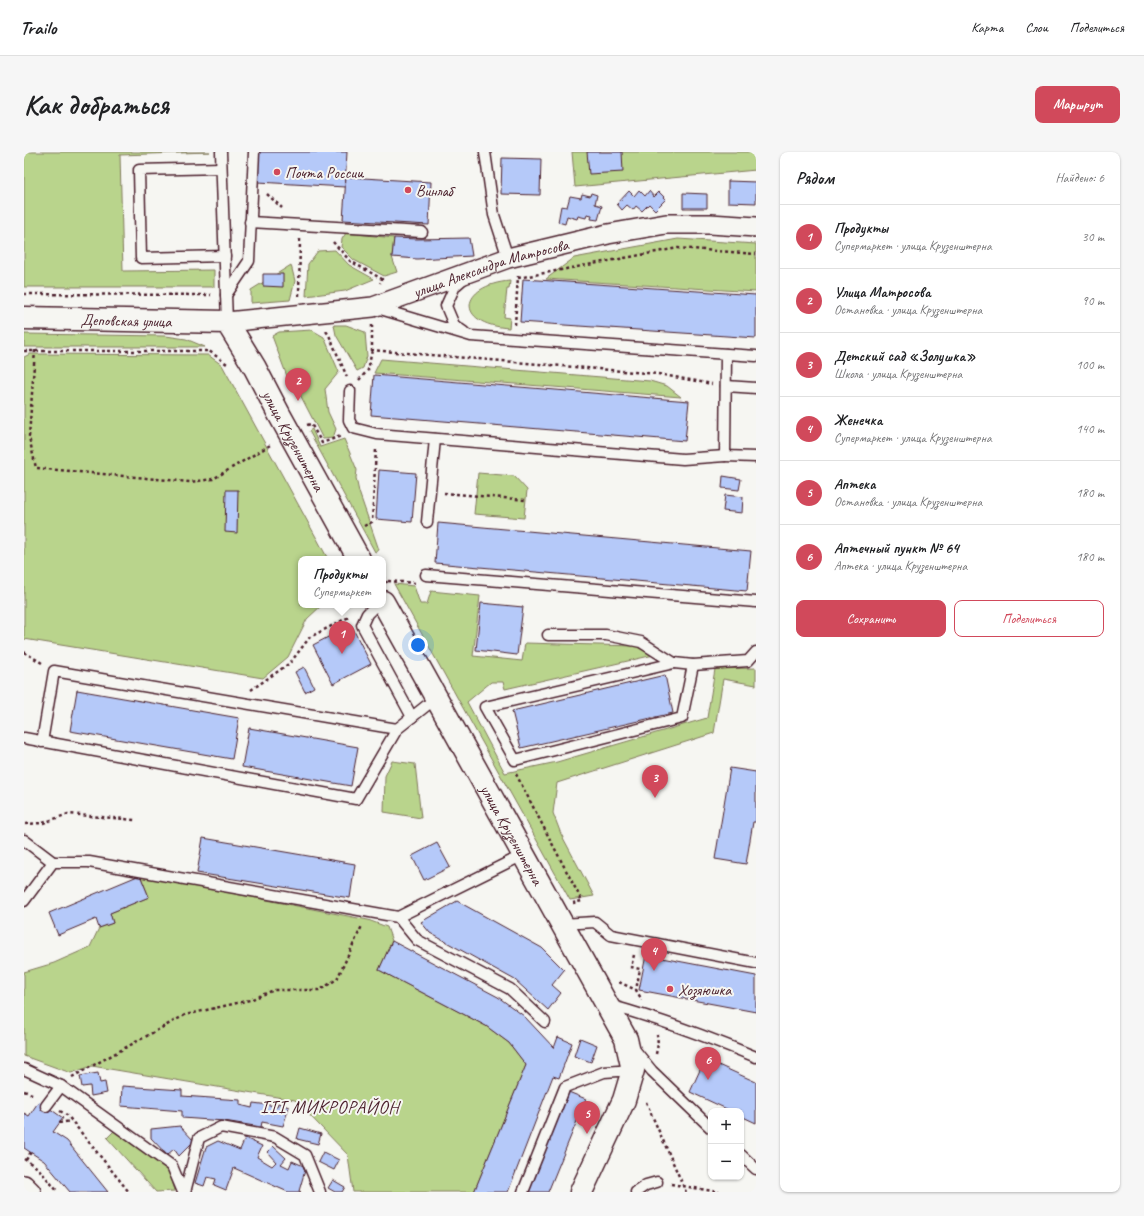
<!DOCTYPE html>
<html lang="ru">
<meta charset="utf-8">
<style>
body{margin:0;font-family:Caveat,sans-serif;background:#f6f6f6;color:#202124}
.controls{position:absolute;right:12px;bottom:12px;display:grid;overflow:hidden;border-radius:8px;box-shadow:0 1px 3px #0004}
.controls button{width:36px;height:36px;display:grid;place-items:center;padding:0;border:0;border-bottom:1px solid #e0e0e0;background:#fff;color:#202124;font:20px sans-serif}
.you{position:absolute;left:394px;top:493px;width:14px;height:14px;margin:-10px;border:3px solid #fff;border-radius:50%;background:#1a73e8;box-shadow:0 0 0 6px #1a73e833}
.badge{display:grid;place-items:center;width:26px;height:26px;border-radius:50%;background:#d1495b;color:#fff;font-size:13px;font-weight:700}
.pin{position:absolute;translate:-50% -33px;filter:drop-shadow(0 1px 2px #0008)}
.pin::after{content:'';position:absolute;top:21px;width:14px;height:12px;background:inherit;clip-path:polygon(0 0,100% 0,50% 100%)}
.popup{position:absolute;left:274px;top:404px;width:88px;height:52px;box-sizing:border-box;display:grid;place-content:center;border-radius:8px;background:#fff;filter:drop-shadow(0 1px 3px #0005);font-size:13px;white-space:nowrap;color:#757577}
.popup b{font-size:15px;color:#202124}
.popup::after{content:'';position:absolute;left:50%;top:100%;margin-left:-8px;border:8px solid transparent;border-top-color:#fff}
.list{margin:0;padding:0;list-style:none}
h2{display:flex;justify-content:space-between;align-items:center;height:52px;margin:0;padding:0 16px;font-size:17px}
h2 small{font-size:13px;font-weight:400;color:#757577}
.list li{display:grid;grid-template-columns:26px 1fr auto;gap:12px;align-items:center;box-sizing:border-box;height:64px;padding:0 16px;border-top:1px solid #e0e0e0}
.list b{display:block;font-size:15px;white-space:nowrap}
.list p{margin:0;font-size:13px;white-space:nowrap;color:#757577}
.list em{font-size:13px;font-style:normal;color:#757577}
.actions{display:flex;gap:8px;padding:12px 16px}
.actions a{flex:1;padding:9px 0;border:1px solid #d1495b;border-radius:8px;text-align:center;font-size:14px;color:#d1495b}
.actions .main{background:#d1495b;color:#fff}
.map{position:relative;flex:none;width:732px;height:1040px;overflow:hidden;border-radius:8px}
header{display:flex;align-items:center;gap:24px;box-sizing:border-box;height:56px;padding:0 20px;background:#fff;border-bottom:1px solid #e0e0e0}
header strong{font-size:19px}
nav{display:flex;gap:22px;margin-inline-start:auto;font-size:14px}
.intro{display:flex;align-items:center;justify-content:space-between;box-sizing:border-box;height:96px;padding:0 24px}
h1{margin:0;font-size:28px}
.button{padding:10px 18px;border-radius:8px;background:#d1495b;color:#fff;font-size:14px;font-weight:700}
main{display:flex;gap:24px;padding:0 24px}
aside{flex:1;background:#fff;border-radius:8px;box-shadow:0 1px 3px #0004}
.map>svg:first-child{display:block}
.green{fill:#b9d48c;stroke:#827a5c}
.building{fill:#b5c9f9;stroke:#4a1f2b}
.lines{fill:none;stroke-linecap:round;stroke-linejoin:round}
.lane-casing{stroke:#4a1f2b;stroke-width:13}
.street-casing{stroke:#4a1f2b;stroke-width:22}
.secondary-casing{stroke:#4a1f2b;stroke-width:25}
.path{stroke:#4a1f2b;stroke-width:2.5;stroke-dasharray:3 3;stroke-linecap:butt}
.lane{stroke:#f6f6f2;stroke-width:10}
.street{stroke:#f6f6f2;stroke-width:19}
.secondary{stroke:#f6f6f2;stroke-width:22}
.poi-dot{fill:#d1495b;stroke:#f6f6f2;stroke-width:1.5}
.labels{text-anchor:middle;stroke-width:4;stroke-linejoin:round;paint-order:stroke}
.poi-label{font-size:16px;fill:#4a1f2b;stroke:#f6f6f2;text-anchor:start}
.street-label{font-size:16px;fill:#4a1f2b;stroke:#f6f6f2}
.quarter-label{font-size:18px;letter-spacing:1px;fill:#4a1f2b;stroke:#f6f6f2}
</style>
<header>
<strong>Trailo</strong>
<nav><a>Карта</a><a>Слои</a><a>Поделиться</a></nav>
</header>
<div class="intro"><h1>Как добраться</h1><a class="button">Маршрут</a></div>
<main>
<div class="map">
<svg width="732" height="1040" viewBox="0 0 732 1040">
<rect width="100%" height="100%" fill="#f6f6f2"/>
<filter id="ink" filterUnits="userSpaceOnUse"><feTurbulence type="fractalNoise" baseFrequency=".025" numOctaves="2"/><feDisplacementMap in="SourceGraphic" scale="8" xChannelSelector="R" yChannelSelector="G"/><feConvolveMatrix kernelMatrix="1 2 1 2 8 2 1 2 1" color-interpolation-filters="sRGB"/></filter>
<g filter="url(#ink)">
<g class="green">
<polygon points="0,0 186,0 96,3 99,119 190,118 190,135 0,135"/>
<polygon points="548,0 732,0 732,18 551,35"/>
<polygon points="322,81 370,86 368,105 373,120 360,124 330,108 317,95 318,87"/>
<polygon points="654,87 732,92 732,140 522,127 550,106"/>
<polygon points="311,98 325,113 350,127 321,139 282,144 284,112 294,99"/>
<polygon points="267,113 271,129 266,148 227,151 227,138"/>
<path d="M486 129 485 137H483L480 165 486 166 485 176C430 172 436 133 486 129Z"/>
<polygon points="310,173 322,173 341,180 343,204 339,216 333,219 312,183"/>
<polygon points="288,178 300,185 315,220 301,237 304,260 312,277 309,286 299,287 269,229 264,227 248,184 255,180"/>
<polygon points="0,182 142,184 162,187 181,195 0,195"/>
<polygon points="6,202 184,203 198,213 304,407 277,407 277,453 298,453 283,467 264,505 239,526 0,487 0,205"/>
<polygon points="357,207 626,229 643,234 657,245 350,221"/>
<polygon points="288,277 296,295 320,287 333,318 332,326 335,340 355,398 351,400 285,279"/>
<polygon points="454,321 490,324 503,338 500,366 450,362"/>
<polygon points="370,432 390,434 396,452 403,452 407,439 456,444 449,504 498,509 501,491 611,494 630,503 481,537 479,530 467,530 443,550 481,621 533,610 683,566 691,517 732,516 732,533 699,527 690,581 533,631 529,661 537,682 570,744 546,748"/>
<polygon points="368,609 391,612 397,666 360,660 361,624"/>
<polygon points="116,723 344,768 363,775 368,789 355,818 462,874 485,891 502,913 450,1040 329,1040 324,1003 271,948 68,914 47,921 0,904 0,820 30,811 66,795 75,776 89,771 86,761 125,745"/>
<polygon points="91,978 145,1018 151,1039 132,1040 83,986"/>
</g>
<g class="building">
<polygon points="235,0 323,0 321,35 234,30"/>
<polygon points="563,0 598,0 599,20 565,22"/>
<polygon points="478,6 517,7 516,43 477,42"/>
<polygon points="322,25 407,30 405,73 319,68"/>
<polygon points="704,29 732,30 732,51 704,50"/>
<polygon points="615,38 621,44 625,39 630,45 635,40 642,47 631,58 625,52 618,59 612,54 609,58 603,53 598,58 593,52 605,39 610,44"/>
<polygon points="567,41 573,43 571,52 578,54 574,68 567,67 568,63 563,62 562,66 554,64 553,67 543,64 541,72 534,70 537,54 543,55 546,44 557,46 558,42 566,44"/>
<polygon points="659,41 683,42 683,56 659,56"/>
<polygon points="370,86 393,87 445,86 448,104 393,107 368,105"/>
<polygon points="239,122 259,122 259,135 239,134"/>
<polygon points="499,127 732,143 732,186 496,170"/>
<polygon points="350,223 665,249 661,289 347,263"/>
<polygon points="355,318 392,321 388,370 352,367"/>
<polygon points="699,324 717,327 715,338 698,336"/>
<polygon points="202,338 214,338 213,381 201,380"/>
<polygon points="701,343 719,345 718,361 699,359"/>
<polygon points="414,371 727,399 723,439 411,411"/>
<polygon points="457,451 499,455 493,503 452,498"/>
<polygon points="327,473 347,512 309,532 289,493"/>
<polygon points="280,515 290,535 281,540 271,520"/>
<polygon points="641,523 649,561 497,596 488,559"/>
<polygon points="53,538 215,566 208,607 46,579"/>
<polygon points="225,576 334,595 327,634 218,615"/>
<polygon points="706,616 732,620 732,670 729,670 722,712 691,707"/>
<polygon points="179,686 331,712 326,746 173,721"/>
<polygon points="413,691 426,715 400,728 388,704"/>
<polygon points="116,723 125,745 86,761 89,771 75,776 72,767 34,783 25,761"/>
<polygon points="433,749 518,796 540,818 528,833 537,841 524,858 491,828 406,781 397,770"/>
<polygon points="368,789 474,845 500,864 530,896 534,885 548,891 535,926 529,924 484,1040 450,1040 502,913 485,891 462,874 355,818"/>
<polygon points="622,803 732,824 732,860 615,838"/>
<polygon points="556,886 573,893 567,910 550,904"/>
<polygon points="681,907 732,930 732,971 717,964 717,959 707,959 666,940"/>
<polygon points="74,921 76,931 81,930 83,941 67,944 66,934 58,935 56,924"/>
<polygon points="98,934 158,938 158,944 216,948 216,953 228,956 229,951 253,954 254,951 265,955 259,974 238,970 237,975 200,969 158,966 158,959 97,954"/>
<polygon points="542,939 562,947 524,1040 500,1040"/>
<polygon points="15,949 39,966 29,980 43,989 84,1040 46,1040 20,1009 0,996 0,961 5,964"/>
<polygon points="156,974 170,989 155,1004 150,997 143,1003 127,986 127,977"/>
<polygon points="276,976 297,982 294,992 273,987"/>
<polygon points="221,986 238,994 233,1005 248,1014 252,1010 243,1000 249,994 262,1006 257,1012 265,1016 268,1009 282,1015 275,1039 277,1040 264,1040 210,1016 202,1038 190,1033 192,1027 183,1025 180,1034 171,1031 182,995 194,989 216,998"/>
<polygon points="299,1000 315,1008 310,1018 294,1010"/>
<polygon points="309,1028 321,1035 318,1040 311,1040 304,1036"/>
</g>
<g class="lines">
<defs>
<g id="lane">
<polyline points="197,0 203,170"/>
<polyline points="461,0 470,63 484,106"/>
<polyline points="197,16 115,18 117,106 201,104"/>
<polyline points="226,70 398,80"/>
<polyline points="439,127 431,134 422,154 430,173 440,180"/>
<polyline points="202,143 225,109 230,0"/>
<polyline points="353,156 447,184 732,204"/>
<polyline points="702,202 701,304 732,305"/>
<polyline points="702,234 732,236"/>
<polyline points="326,239 325,268 329,276 353,282 659,307 701,304"/>
<polyline points="403,370 411,287"/>
<polyline points="402,423 732,450"/>
<polyline points="352,453 343,462 338,473 388,565"/>
<polyline points="524,483 582,483 617,490 650,511 669,513 724,509 732,500"/>
<polyline points="650,511 461,555 491,608 658,566 669,513"/>
<polyline points="0,586 332,647 373,577 412,546"/>
<polyline points="18,590 30,519 373,577"/>
<polyline points="0,688 29,710"/>
<polyline points="0,749 29,710 65,710 374,765 499,703"/>
<polyline points="374,765 393,788 486,837 521,870"/>
<polyline points="538,772 571,770 587,783 732,811"/>
<path d="M585 853C636 867 684 885 732 905"/>
<polyline points="610,897 628,919 687,976"/>
<polyline points="0,917 37,934 148,1014 159,1040"/>
<polyline points="22,954 37,934"/>
<polyline points="717,1003 732,1017"/>
<polyline points="161,1040 175,986 197,975 251,985 281,1003 296,1040"/>
<polyline points="499,1040 541,935 580,920 609,918"/>
<polyline points="612,1040 622,1033 633,1030"/>
</g>
<g id="street">
<path id="s1" d="M203 170 349 155 484 106 584 82 642 72H686L732 75"/>
<polyline points="0,1033 7,1040"/>
</g>
<g id="secondary">
<path id="s2" d="M0 166 203 170 231 216 255 262 335 407"/>
<path id="s3" d="M359 450 602 887 609 918 600 948 557 1040"/>
</g>
</defs>
<use href="#lane" class="lane-casing"/>
<use href="#street" class="street-casing"/>
<use href="#secondary" class="secondary-casing"/>
<g class="path">
<polyline points="243,42 258,56"/>
<polyline points="309,90 326,109 358,127 356,131"/>
<polyline points="494,126 654,96 732,102"/>
<polyline points="0,142 187,143"/>
<polyline points="275,144 276,87"/>
<polyline points="348,173 348,198 634,222 688,232"/>
<polyline points="491,173 494,124"/>
<polyline points="302,179 305,183 323,225"/>
<polyline points="11,198 5,285 12,316 166,330 189,327 248,292"/>
<polyline points="0,199 185,199 203,212"/>
<polyline points="335,228 344,218 348,198"/>
<polyline points="283,273 287,272 298,291 317,284"/>
<polyline points="420,341 502,348"/>
<polyline points="340,374 348,370 352,297"/>
<polyline points="359,424 363,431"/>
<polyline points="364,429 391,431"/>
<polyline points="0,500 18,511"/>
<polyline points="227,538 266,511 286,485 325,465"/>
<polyline points="492,622 558,749 549,751"/>
<polyline points="1,672 19,671 44,662 111,668"/>
<polyline points="610,803 607,815 616,817 612,838"/>
<polyline points="595,830 612,838 618,848"/>
<polyline points="632,902 634,892 633,883"/>
<polyline points="48,925 161,863 226,848 250,838 296,838 313,827 338,774"/>
<polyline points="0,939 11,943"/>
<polyline points="622,950 662,1040"/>
<polyline points="36,959 43,963 105,1040"/>
<polyline points="35,971 47,969"/>
<polyline points="0,1007 14,1016 34,1040"/>
<polyline points="2,1008 7,1000"/>
<polyline points="647,1032 695,1040"/>
</g>
<use href="#lane" class="lane"/>
<use href="#street" class="street"/>
<use href="#secondary" class="secondary"/>
</g>
</g>
<g class="poi-dot">
<circle cx="253" cy="20" r="4"/>
<circle cx="384" cy="38" r="4"/>
<circle cx="646" cy="837" r="4"/>
</g>
<g class="labels">
<g class="poi-label">
<text x="261" y="26">Почта России</text>
<text x="392" y="44">Винлаб</text>
<text x="654" y="843">Хозяюшка</text>
</g>
<g class="street-label">
<text dy="6" stroke="none"><textPath href="#s1" startOffset="271">улица Александра Матросова</textPath></text>
<text dy="6" stroke="none"><textPath href="#s2" startOffset="102">Деповская улица</textPath></text>
<text dy="6" stroke="none"><textPath href="#s2" startOffset="339">улица Крузенштерна</textPath></text>
<text dy="6" stroke="none"><textPath href="#s3" startOffset="266">улица Крузенштерна</textPath></text>
</g>
<g class="quarter-label">
<text x="306" y="961">III МИКРОРАЙОН</text>
</g>
</g>
</svg>
<div class="controls">
<button>+</button>
<button>−</button>
</div>
<div class="you"></div>
<div class="pin badge" style="left:318px;top:502px">1</div>
<div class="popup"><b>Продукты</b>Супермаркет</div>
<div class="pin badge" style="left:274px;top:249px">2</div>
<div class="pin badge" style="left:631px;top:646px">3</div>
<div class="pin badge" style="left:630px;top:819px">4</div>
<div class="pin badge" style="left:563px;top:982px">5</div>
<div class="pin badge" style="left:684px;top:928px">6</div>
</div>
<aside>
<h2>Рядом<small>Найдено: 6</small></h2>
<ul class="list">
<li><span class="badge">1</span><div><b>Продукты</b><p>Супермаркет · улица Крузенштерна</p></div><em>30 m</em></li>
<li><span class="badge">2</span><div><b>Улица Матросова</b><p>Остановка · улица Крузенштерна</p></div><em>90 m</em></li>
<li><span class="badge">3</span><div><b>Детский сад «Золушка»</b><p>Школа · улица Крузенштерна</p></div><em>100 m</em></li>
<li><span class="badge">4</span><div><b>Женечка</b><p>Супермаркет · улица Крузенштерна</p></div><em>140 m</em></li>
<li><span class="badge">5</span><div><b>Аптека</b><p>Остановка · улица Крузенштерна</p></div><em>180 m</em></li>
<li><span class="badge">6</span><div><b>Аптечный пункт № 64</b><p>Аптека · улица Крузенштерна</p></div><em>180 m</em></li>
</ul>
<div class="actions"><a class="main">Сохранить</a><a>Поделиться</a></div>
</aside>
</main>
